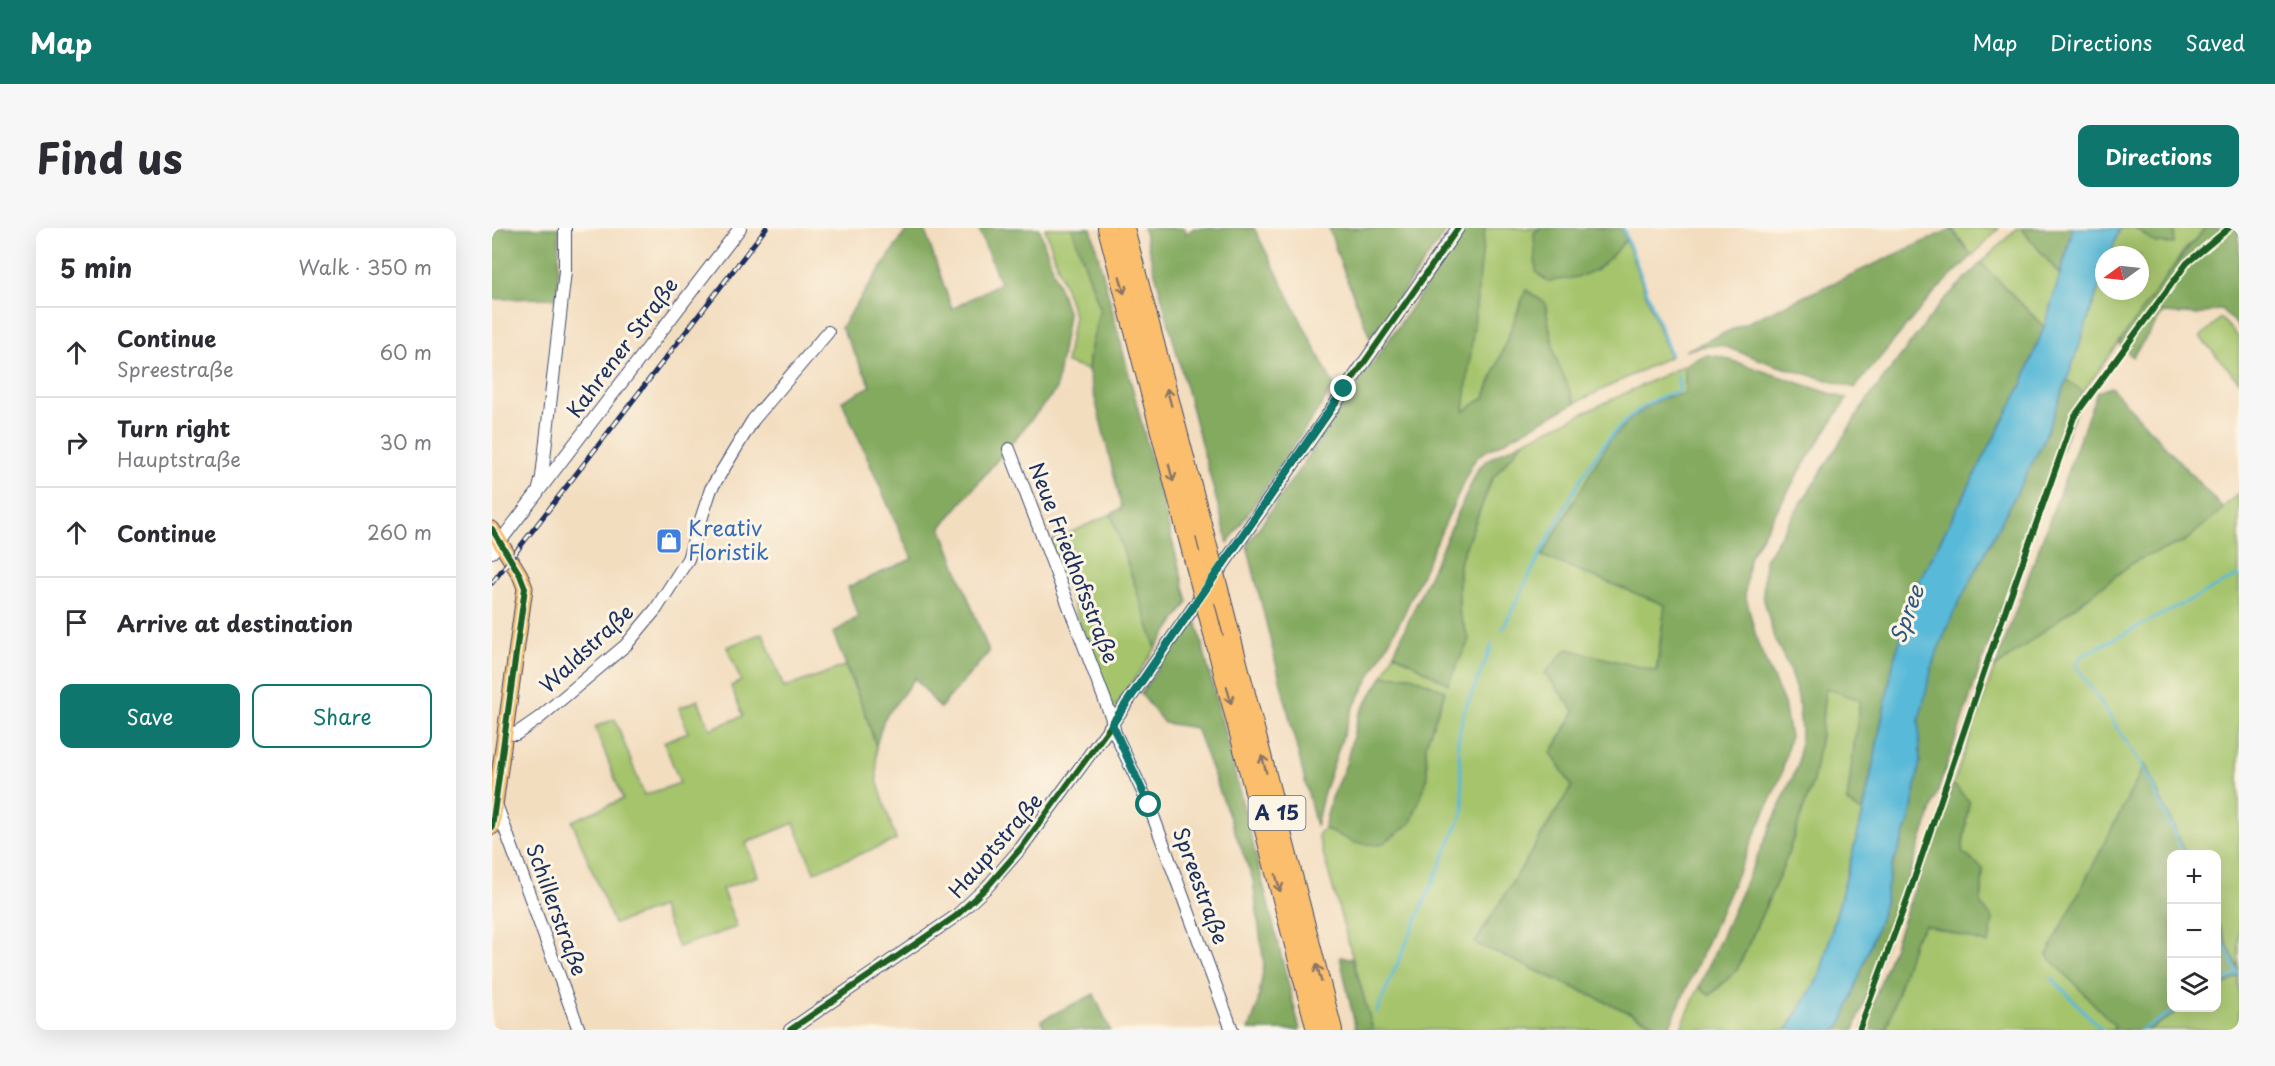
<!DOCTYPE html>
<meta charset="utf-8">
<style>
body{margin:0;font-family:"Playpen Sans",sans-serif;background:#f7f7f7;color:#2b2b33}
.controls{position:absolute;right:18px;bottom:18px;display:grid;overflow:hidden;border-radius:12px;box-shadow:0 6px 24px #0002}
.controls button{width:54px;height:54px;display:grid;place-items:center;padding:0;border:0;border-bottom:2px solid #e1e1e2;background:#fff;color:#2b2b33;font:30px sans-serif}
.compass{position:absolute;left:1603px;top:18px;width:54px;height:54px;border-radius:50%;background:#fff;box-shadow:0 6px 24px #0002;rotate:255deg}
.stop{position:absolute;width:18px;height:18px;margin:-14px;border:4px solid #0f766e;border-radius:50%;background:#fff}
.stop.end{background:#0f766e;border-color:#fff;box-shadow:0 2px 6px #0008}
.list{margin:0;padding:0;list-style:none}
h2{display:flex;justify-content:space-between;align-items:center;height:78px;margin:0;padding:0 24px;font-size:26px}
h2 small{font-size:20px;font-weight:400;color:#7c7c81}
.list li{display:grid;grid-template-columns:39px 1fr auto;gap:18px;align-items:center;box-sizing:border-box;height:90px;padding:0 24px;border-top:2px solid #e1e1e2}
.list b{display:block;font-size:22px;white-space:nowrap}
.list p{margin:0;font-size:20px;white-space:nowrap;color:#7c7c81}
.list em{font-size:20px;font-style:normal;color:#7c7c81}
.actions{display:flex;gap:12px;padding:18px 24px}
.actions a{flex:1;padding:14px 0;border:2px solid #0f766e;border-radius:12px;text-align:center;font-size:21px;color:#0f766e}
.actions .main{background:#0f766e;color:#fff}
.icon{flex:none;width:33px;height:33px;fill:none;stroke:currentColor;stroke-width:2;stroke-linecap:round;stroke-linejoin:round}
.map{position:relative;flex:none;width:1747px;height:802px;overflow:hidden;border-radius:12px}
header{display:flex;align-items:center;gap:36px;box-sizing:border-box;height:84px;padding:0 30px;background:#0f766e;color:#fff}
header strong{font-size:28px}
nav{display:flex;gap:33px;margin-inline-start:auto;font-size:21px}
.intro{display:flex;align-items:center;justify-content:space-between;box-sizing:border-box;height:144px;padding:0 36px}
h1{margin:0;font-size:42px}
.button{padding:15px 27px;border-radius:12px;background:#0f766e;color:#fff;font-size:21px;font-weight:700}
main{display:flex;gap:36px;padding:0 36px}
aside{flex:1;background:#fff;border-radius:12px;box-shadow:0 6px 24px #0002}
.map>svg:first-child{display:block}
.green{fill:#a5c46c;stroke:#607a65;stroke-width:1.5}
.forest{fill:#84aa60;stroke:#506c5f;stroke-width:1.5}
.water{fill:#59b9d8;stroke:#3a749b;stroke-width:1.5}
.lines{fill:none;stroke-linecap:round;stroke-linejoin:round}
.stream{stroke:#59b9d8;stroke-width:3}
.minor-casing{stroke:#3b496d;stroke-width:14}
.major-casing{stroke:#3b496d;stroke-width:17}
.highway-casing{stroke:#3b496d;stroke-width:20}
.minor{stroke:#fff;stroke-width:12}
.major{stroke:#fabe6d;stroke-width:15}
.highway{stroke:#fabe6d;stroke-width:18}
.rail-casing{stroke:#1b2f5e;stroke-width:5}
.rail{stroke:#fcf5e5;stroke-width:3;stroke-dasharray:9;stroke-linecap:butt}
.highway-bridge-casing{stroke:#3b496d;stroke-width:20;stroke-linecap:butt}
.highway-bridge{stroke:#fabe6d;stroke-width:18}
.cycleway-casing{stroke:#fcf5e5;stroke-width:10}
.cycleway{stroke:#1b5e20;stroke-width:6}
.oneway{stroke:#8a7666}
.route{stroke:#0f766e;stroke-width:8}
.labels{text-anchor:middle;stroke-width:6;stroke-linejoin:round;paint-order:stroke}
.shield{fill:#fcf5e5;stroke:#5e6a86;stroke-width:1.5}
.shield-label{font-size:20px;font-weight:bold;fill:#1b2f5e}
.street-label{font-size:21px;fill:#1b2f5e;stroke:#fcf5e5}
.shop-label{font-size:21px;fill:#366cbe;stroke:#fcf5e5;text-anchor:start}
.water-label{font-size:22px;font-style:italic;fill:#2e5883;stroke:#fcf5e5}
</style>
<header>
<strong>Map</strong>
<nav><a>Map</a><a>Directions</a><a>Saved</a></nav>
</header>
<div class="intro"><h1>Find us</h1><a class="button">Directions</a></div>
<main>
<aside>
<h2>5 min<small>Walk · 350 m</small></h2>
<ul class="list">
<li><svg class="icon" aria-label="ahead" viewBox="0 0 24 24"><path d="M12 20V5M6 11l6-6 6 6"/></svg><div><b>Continue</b><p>Spreestraße</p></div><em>60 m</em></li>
<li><svg class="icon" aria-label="right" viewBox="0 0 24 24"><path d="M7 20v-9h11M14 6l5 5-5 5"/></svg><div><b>Turn right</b><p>Hauptstraße</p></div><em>30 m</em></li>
<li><svg class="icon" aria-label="ahead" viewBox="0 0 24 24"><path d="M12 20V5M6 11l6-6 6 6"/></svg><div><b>Continue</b></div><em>260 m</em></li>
<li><svg class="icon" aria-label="arrive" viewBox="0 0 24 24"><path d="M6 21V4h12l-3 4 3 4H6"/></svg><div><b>Arrive at destination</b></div></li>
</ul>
<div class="actions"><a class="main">Save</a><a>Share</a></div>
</aside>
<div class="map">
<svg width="1747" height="802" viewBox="0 0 1747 802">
<rect width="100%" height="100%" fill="#fcf5e5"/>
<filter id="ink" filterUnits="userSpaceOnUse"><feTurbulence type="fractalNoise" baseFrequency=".0167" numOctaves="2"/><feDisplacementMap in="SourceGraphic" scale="12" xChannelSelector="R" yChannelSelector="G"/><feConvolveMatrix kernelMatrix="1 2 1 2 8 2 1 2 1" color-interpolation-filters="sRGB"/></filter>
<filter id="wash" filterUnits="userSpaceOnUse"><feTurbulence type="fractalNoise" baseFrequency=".008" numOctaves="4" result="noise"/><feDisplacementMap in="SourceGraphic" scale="24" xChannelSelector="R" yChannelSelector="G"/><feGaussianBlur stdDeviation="1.35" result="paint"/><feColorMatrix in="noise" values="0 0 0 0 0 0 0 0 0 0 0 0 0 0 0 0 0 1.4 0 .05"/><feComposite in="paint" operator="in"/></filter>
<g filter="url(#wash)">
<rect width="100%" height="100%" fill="#f3ddbf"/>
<g class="green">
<polygon points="553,0 580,0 608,80 598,124 596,142 574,135 582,87"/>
<polygon points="993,0 1048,0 1042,5 1104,43 1134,12 1177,129 1083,175 1063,128 1053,75 1034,62 993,169 971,184"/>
<polygon points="1460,0 1507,0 1480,28"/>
<polygon points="1525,0 1529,0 1568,47 1552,99 1489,35"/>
<polygon points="1628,0 1643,0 1664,15 1683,3 1681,0 1714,0 1690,25 1674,51 1591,164 1575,152 1612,44 1612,63 1648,63 1648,27 1618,27"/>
<polygon points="1729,90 1747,110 1747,153 1708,109"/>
<polygon points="1193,137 1193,166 1170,170 1050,328 1173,377 1164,443 1075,421 1083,484 1059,525 1080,558 983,715 1169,799 1167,802 881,802 826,607 832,600 842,606 935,551 934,516 953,464 919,448 891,448 902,425 956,455 977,412 967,384 967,336 1000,251 1032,213"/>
<polygon points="1747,265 1747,742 1725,693 1724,626 1694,626 1653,537 1623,799 1620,802 1394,802 1422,711 1433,697 1497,715 1489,677 1491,641 1470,624 1477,574 1461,556 1502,441 1643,333 1693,313"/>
<polygon points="619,286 664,420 620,484 558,314"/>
<polygon points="271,405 292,460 353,438 372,482 384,518 385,552 404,612 322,644 302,595 254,615 266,648 230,661 245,699 186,719 169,679 122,696 80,593 131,571 103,499 123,491 152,567 188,555 172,514 196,504 187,480 206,472 218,501 251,488 239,458 249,453 235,419"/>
<polygon points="1333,460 1368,471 1355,574 1371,585 1328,747 1295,802 1188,802 1207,759 1219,767 1245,742 1292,637 1321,553 1329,506"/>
<polygon points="1747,748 1747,802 1655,802 1693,780 1724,780 1725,761"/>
</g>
<g class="forest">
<polygon points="0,0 67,0 66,70 0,71"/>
<polygon points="416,0 432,0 460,81 508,55 486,0 547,0 576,86 564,162 449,299 497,424 448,480 423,450 392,491 384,518 372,482 341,405 366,389 356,359 420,331 350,173 379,158 349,99"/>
<polygon points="580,0 599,0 696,374 664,420 619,286 630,280 596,142 598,124 608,80"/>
<polygon points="651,0 693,0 694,6 702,0 762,0 842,158 736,315"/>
<polygon points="837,0 955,0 955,2 878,110 846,28"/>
<polygon points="974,0 993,0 972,183 993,169 1034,62 1053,75 1063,128 1083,175 987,227 980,236 911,388 859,484 831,567 824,598 755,317"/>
<path d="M1048 0H1130L1134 12C1106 44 1098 50 1055 53L1044 44 1042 5Z"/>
<polygon points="1529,0 1580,0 1568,47"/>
<polygon points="1643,0 1681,0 1683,3 1682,16 1664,15"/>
<path d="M1714 0H1747V99L1729 81 1706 87 1671 85 1640 129 1627 115C1655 76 1681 35 1714 0Z"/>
<polygon points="1459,1 1480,28 1439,68 1363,160 1283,137 1228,117 1206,119 1193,123"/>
<polygon points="1489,35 1552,99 1530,157 1427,353 1402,432 1371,585 1355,574 1368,472 1333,460 1329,506 1321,553 1292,637 1245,742 1218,767 1207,759 1306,537 1309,504 1306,469 1296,438 1282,410 1271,368 1273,332 1373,175 1449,75"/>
<polygon points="1216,127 1229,129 1355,171 1312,236 1257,330 1253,366 1266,416 1292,475 1298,509 1289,548 1176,802 983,715 1080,558 1059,525 1083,484 1053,445 1075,421 1165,443 1173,377 1050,328 1117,213 1142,188 1170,170 1193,166 1193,137 1205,130"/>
<polygon points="1575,152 1591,164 1493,425 1406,681 1362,802 1344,802 1351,793 1389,688 1400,638 1418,592 1428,533 1426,493 1442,431 1462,384 1550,216"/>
<polygon points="1619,159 1731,281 1693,313 1643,333 1502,441 1605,164"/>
<polygon points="1032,213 1000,251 967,336 967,384 977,412 956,456 902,425 986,241 996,231"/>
<polygon points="702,384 808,802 757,802 765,779 772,738 761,652 704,500 672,495 649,466"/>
<polygon points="891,448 919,448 953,463 934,516 935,551 919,595 889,617 862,615 832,600 839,570 854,536 866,488"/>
<polygon points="1653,536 1694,626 1680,626 1680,780 1693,780 1655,802 1620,802 1623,798 1555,727"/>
<polygon points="1461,556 1477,573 1470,624 1491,641 1489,677 1501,691 1497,716 1433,697 1422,711 1394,802 1371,802"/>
<polygon points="1724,693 1747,742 1747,748 1725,761"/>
<polygon points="848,729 861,731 881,802 864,802"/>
<polygon points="602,766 618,802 554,802 549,792"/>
</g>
<polygon class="water" points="1580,0 1628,0 1618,27 1612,27 1612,44 1575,152 1550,216 1462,384 1442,431 1427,493 1428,533 1418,592 1400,638 1389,688 1351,793 1344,802 1295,802 1328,747 1371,586 1402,432 1427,353 1530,157 1552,99 1575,24"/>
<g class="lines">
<g class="stream">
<polyline points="1131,0 1179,127"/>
<path d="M1011 401C1029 364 1047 327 1067 291 1096 237 1125 180 1188 162L1185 146"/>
<polyline points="1692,626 1653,542 1584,437 1589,428 1747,347"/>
<polyline points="1724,698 1746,746 1724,758"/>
<polyline points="1560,750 1610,802"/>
<polyline points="884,785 972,582 966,514 971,486 1000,417"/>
<polyline points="1649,802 1688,780"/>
</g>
</g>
</g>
<g filter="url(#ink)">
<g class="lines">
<defs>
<g id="minor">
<polyline points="517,221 619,488 623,505 657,577 740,802"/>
<polyline points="48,261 248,0"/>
<polyline points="0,324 46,264 50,249 73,43 73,0"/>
<polyline points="14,505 24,506 47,490 134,417 164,381 196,331 219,261 261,192 336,104"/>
<polyline points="4,576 87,802"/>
<polyline points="298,802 464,688 496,658 529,620 620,496 966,0"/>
</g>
<polyline id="major" points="0,301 28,347 33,360 0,599"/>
<g id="highway">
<polyline points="615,0 701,330"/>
<polyline points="633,0 713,307"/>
<polyline points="729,369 841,802"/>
<polyline points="722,410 824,802"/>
</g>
</defs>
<use href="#minor" class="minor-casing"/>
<use href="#major" class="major-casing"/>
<use href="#highway" class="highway-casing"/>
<use href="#minor" class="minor"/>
<use href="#major" class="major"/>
<use href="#highway" class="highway"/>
<defs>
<polyline id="rail" points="0,355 274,0"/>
</defs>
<use href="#rail" class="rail-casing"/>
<use href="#rail" class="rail"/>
<defs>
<g id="highway-bridge">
<polyline points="713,307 729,369"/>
<polyline points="701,330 722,410"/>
</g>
</defs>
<use href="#highway-bridge" class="highway-bridge-casing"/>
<use href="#highway-bridge" class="highway-bridge"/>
<defs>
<g id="cycleway">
<polyline points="0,301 28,347 33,360 0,599"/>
<polyline points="298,802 464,688 496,658 529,620 620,496 966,0"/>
<polyline points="1367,802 1416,669 1498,426 1582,189 1695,35 1737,0"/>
</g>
</defs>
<use href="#cycleway" class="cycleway-casing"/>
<use href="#cycleway" class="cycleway"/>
</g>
<defs><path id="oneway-shaft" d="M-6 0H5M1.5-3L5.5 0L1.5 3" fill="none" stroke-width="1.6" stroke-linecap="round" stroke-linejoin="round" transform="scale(1.5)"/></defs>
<g class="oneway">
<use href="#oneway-shaft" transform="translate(630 57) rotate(75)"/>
<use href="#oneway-shaft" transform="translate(677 169) rotate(-105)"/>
<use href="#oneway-shaft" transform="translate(679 245) rotate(75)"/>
<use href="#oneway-shaft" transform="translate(737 467) rotate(75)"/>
<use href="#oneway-shaft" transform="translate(772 536) rotate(-105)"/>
<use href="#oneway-shaft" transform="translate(786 655) rotate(75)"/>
<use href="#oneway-shaft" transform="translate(827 745) rotate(-105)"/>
</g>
</g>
<g class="lines" filter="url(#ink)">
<polyline class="route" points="657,577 620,496 852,161"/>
</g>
<defs>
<symbol id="shop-square" viewBox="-11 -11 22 22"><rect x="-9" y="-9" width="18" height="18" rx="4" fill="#3f7fe0" stroke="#fcf5e5"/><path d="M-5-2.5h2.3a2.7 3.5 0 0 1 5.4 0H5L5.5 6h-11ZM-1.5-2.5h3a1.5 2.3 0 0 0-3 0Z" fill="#fff"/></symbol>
</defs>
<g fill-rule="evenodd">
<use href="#shop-square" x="162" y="298" width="30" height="30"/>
</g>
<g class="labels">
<rect class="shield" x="756.5" y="568" width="57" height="34" rx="4.5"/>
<g class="shield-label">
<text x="785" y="592">A 15</text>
</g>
<g class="street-label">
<text transform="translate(131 120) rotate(-53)" y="7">Kahrener Straße</text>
<text transform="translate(581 335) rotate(69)" y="7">Neue Friedhofsstraße</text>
<text transform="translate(95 421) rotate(-43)" y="7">Waldstraße</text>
<text transform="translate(504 618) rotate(-49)" y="7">Hauptstraße</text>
<text transform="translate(708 658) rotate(70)" y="7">Spreestraße</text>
<text transform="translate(64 682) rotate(70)" y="7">Schillerstraße</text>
</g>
<g class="shop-label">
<text x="196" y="308">Kreativ<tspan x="196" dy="24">Floristik</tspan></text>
</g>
<g class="water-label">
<text transform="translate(1415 386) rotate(-70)" y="8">Spree</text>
</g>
</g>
</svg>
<div class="controls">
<button>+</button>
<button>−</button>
<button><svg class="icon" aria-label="layers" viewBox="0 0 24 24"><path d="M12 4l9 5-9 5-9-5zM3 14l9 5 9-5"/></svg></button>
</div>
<svg class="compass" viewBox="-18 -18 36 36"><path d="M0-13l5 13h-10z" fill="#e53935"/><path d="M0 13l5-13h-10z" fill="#7c7c81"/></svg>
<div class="stop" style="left:657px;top:577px"></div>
<div class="stop end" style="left:852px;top:161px"></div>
</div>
</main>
